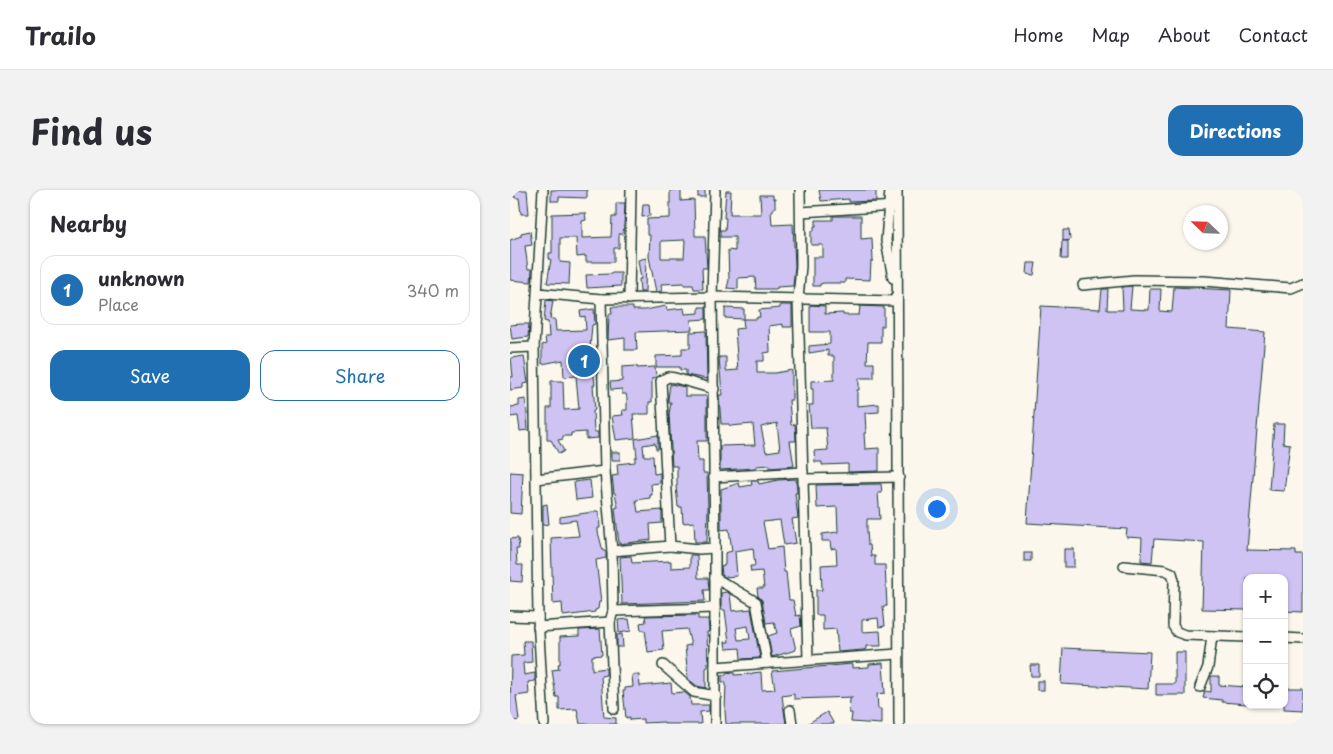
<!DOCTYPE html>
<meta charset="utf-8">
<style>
body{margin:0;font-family:"Playpen Sans",sans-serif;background:#f2f2f3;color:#2b2b33}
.controls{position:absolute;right:15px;bottom:15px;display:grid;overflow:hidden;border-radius:10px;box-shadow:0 1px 4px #0004}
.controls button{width:45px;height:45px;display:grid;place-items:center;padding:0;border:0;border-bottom:1px solid #e1e1e2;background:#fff;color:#2b2b33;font:25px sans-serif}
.compass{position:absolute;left:673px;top:15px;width:45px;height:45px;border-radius:50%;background:#fff;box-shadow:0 1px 4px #0004;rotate:293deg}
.you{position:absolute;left:426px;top:318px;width:18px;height:18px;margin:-12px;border:4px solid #fff;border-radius:50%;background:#1a73e8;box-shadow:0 0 0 8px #1a73e833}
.badge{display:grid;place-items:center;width:32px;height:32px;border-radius:50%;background:#1f6fb2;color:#fff;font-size:16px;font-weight:700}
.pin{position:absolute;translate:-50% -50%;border:2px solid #fff;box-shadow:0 1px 5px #0006}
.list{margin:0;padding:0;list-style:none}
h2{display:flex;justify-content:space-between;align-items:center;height:65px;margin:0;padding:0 20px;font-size:21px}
h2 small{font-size:16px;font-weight:400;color:#7c7c81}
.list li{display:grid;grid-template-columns:32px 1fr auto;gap:15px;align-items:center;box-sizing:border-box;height:70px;margin:0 10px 10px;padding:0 10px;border:1px solid #e1e1e2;border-radius:15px}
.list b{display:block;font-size:19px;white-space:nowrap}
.list p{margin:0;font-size:16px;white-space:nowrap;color:#7c7c81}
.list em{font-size:16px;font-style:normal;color:#7c7c81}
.actions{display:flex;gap:10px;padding:15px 20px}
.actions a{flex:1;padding:11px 0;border:1px solid #1f6fb2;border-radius:15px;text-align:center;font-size:18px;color:#1f6fb2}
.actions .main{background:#1f6fb2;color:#fff}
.icon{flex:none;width:28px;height:28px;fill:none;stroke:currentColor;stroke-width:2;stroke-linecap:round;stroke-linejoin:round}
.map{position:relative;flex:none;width:793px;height:534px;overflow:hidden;border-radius:15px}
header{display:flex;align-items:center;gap:30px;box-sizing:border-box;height:70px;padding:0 25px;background:#fff;border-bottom:1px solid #e1e1e2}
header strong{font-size:24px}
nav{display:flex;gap:28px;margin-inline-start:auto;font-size:18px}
.intro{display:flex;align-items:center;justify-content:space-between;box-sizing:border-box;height:120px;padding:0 30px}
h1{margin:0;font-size:35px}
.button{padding:12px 22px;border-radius:15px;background:#1f6fb2;color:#fff;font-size:18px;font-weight:700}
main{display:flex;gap:30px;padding:0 30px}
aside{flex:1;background:#fff;border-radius:15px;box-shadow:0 1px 4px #0004}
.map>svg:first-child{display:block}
.building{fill:#cfc3f4;stroke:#1f3d34;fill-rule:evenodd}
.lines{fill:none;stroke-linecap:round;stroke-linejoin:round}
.minor-casing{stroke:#1f3d34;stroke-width:12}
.minor{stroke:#fbf7ec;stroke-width:9}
</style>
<header>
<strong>Trailo</strong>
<nav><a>Home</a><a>Map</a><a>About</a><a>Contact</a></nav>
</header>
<div class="intro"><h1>Find us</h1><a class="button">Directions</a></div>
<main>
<aside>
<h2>Nearby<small></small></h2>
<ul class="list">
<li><span class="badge">1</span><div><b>unknown</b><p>Place</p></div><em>340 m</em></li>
</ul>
<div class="actions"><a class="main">Save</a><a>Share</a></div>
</aside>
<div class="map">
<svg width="793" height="534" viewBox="0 0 793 534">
<rect width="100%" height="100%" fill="#fbf7ec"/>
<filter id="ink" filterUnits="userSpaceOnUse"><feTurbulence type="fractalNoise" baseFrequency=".02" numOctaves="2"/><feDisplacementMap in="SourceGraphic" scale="10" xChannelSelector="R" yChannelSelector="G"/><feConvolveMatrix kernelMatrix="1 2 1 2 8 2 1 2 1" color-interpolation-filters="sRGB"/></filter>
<g filter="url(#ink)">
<g class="building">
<polygon points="5,0 17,0 19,24 11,24 9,8 5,8 5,6 0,7 0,1"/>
<polygon points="41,0 77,0 77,8 49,7 49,11 41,11"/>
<path d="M160 0H171V11L184 10 185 46H195L197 78H192L193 99H184L183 95H174V93L151 94 152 101 146 102 139 67 140 45H137V29L160 28ZM175 50 174 68H151V51Z"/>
<rect x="188" y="0" width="7" height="7"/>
<polygon points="309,0 366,0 366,11 339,12 339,9 311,11"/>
<polygon points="216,1 221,1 220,24 251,24 250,5 263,5 263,9 265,9 265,18 263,18 263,21 261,21 262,35 283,34 285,76 283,96 267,97 267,99 246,99 245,87 228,88 228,99 217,98 219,90 218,60 225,61 225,47 210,47 210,40 215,40 216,28 214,28"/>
<polygon points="106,13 115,13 114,35 113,44 109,44 109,58 104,58 104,72 76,72 76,66 67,67 66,48 50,48 50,72 60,73 59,94 37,93 41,69 39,69 39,63 42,63 42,24 75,23 76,30 72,31 72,48 101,47 102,27 106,27"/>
<polygon points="133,14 139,14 140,26 132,27"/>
<polygon points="323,26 351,26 351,49 362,48 363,71 361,71 360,90 335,89 335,93 314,93 310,94 310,96 303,96 303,67 313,67 313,55 301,55 301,41 304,41 304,36 306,36 306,30 323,30"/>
<polygon points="553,40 559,40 560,50 553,51"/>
<polygon points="20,41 22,55 15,56 18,79 22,79 21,92 0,90 0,50 11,46 11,43"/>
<polygon points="552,51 558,51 558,69 551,69"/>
<polygon points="136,68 135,102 130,102 129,89 131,89 128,70"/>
<polygon points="518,73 526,73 524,85 517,84"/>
<polygon points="101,83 111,83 111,96 77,98 76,85 101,84"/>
<polygon points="622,96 620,119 639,120 640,99 651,99 650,121 662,122 664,97 721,100 719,139 755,142 737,360 786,361 786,365 793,365 793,422 774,421 774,388 737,388 737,420 692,419 694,352 644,349 642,372 631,371 632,348 616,347 617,339 517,333 531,116 590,119 592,99 598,99 597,120 613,120 612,97"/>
<polygon points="36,110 43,111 40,129 45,129 46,141 76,140 75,126 71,127 70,121 84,119 85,134 82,135 80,158 81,158 85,195 83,195 85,220 83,221 84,242 88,242 88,248 76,249 76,242 61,243 61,246 53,246 53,249 48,250 54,261 49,264 41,250 37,250 37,218 41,218 41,191 53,191 54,220 69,219 66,186 54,187 53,170 32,174 32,155 36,154 35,147 39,147 38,132 34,131"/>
<path d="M270 115H282V137H273V134L259 136 260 162 254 163V171H247V183H265L282 180V210H279L281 235 285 234 286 251H280L284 276 260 278V275L246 276V278L210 280V256L245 255 243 234 220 236 219 234H211L209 205H212L209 167H216V181L228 180 225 139 234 138 233 129H247V127H250L249 120 270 118ZM267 233 270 260 256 262 251 237Z"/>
<polygon points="300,115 315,116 315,124 333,123 333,125 349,125 350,116 374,117 374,136 371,136 371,152 358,152 357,173 364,173 364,188 349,188 349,200 347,200 347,216 369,214 369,222 355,223 356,243 354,243 355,259 369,258 369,281 338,282 338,274 312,275 312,272 305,272 304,261 318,260 316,238 301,238 299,215 303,215 303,199 301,199 301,191 324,190 324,166 318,166 318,160 299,163 299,156 320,154 320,142 300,142"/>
<polygon points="156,116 157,120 174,118 175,124 189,123 189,117 196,117 196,129 181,130 182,140 126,142 127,160 115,160 115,148 98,150 99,124 102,124 101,117 123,117 123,120 135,120"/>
<polygon points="215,118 234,119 234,129 215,128"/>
<polygon points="11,134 19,134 18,147 2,149 0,135"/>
<polygon points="196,141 197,189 176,185 176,180 170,180 170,177 146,177 146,166 172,165 172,158 180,158 180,142"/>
<polygon points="14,166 18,193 13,194 13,198 0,200 0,187 3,187 1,168"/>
<polygon points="127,176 127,178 145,177 146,187 142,188 142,212 139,212 139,224 123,224 125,248 106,250 102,226 113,225 112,220 117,220 117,208 116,204 112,204 112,199 101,200 100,192 112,191 112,177"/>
<polygon points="160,194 175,197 175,206 197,206 197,251 187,251 188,271 193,271 193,283 197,283 198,318 197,352 185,352 184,332 173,333 172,317 168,317 166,296 167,296 167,276 162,276 159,224 161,212 158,212 158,209"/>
<polygon points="16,209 18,240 10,241 8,226 0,227 0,217 9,216 9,210"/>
<polygon points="764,234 774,234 773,253 780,254 774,301 759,300"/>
<polygon points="148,245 148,259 146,259 145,253 133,255 134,266 143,266 144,284 150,283 150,293 141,294 142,305 140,305 140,308 126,310 128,322 152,320 152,333 140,334 141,350 109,354 105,318 108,317 105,303 104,303 102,286 108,285 107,274 125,272 125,267 127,267 125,249"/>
<rect x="102" y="262" width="8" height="8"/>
<polygon points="0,282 13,283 11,324 0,323"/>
<polygon points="286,289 287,303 285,303 286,312 288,328 282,329 286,353 274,355 270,330 253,332 258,359 272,357 274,382 276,382 279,410 283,410 286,426 290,425 291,436 281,439 286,460 262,467 258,446 267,443 264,432 256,433 252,410 248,406 247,398 254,398 252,381 241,382 240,376 245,376 243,358 225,361 227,386 215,387 212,385 211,376 215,375 215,363 222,361 219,339 211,340 211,299 229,293 230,297 242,295 241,291 248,291 249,294 268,290"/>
<polygon points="80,290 82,308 66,310 64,292"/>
<polygon points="371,294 372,303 368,303 370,329 357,329 357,341 358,355 360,355 361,366 365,366 365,375 375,375 377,416 373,416 375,436 369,437 368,428 352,430 352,442 370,441 371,456 356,456 356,459 353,460 328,462 326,439 313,440 313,425 306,425 306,400 312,400 311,375 327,374 326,358 321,359 320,351 312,351 312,344 328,342 327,317 307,318 306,295"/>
<polygon points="37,314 39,334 33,335 33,315"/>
<polygon points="89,321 90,338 88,338 88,342 93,361 96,361 96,368 86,370 91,412 89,412 88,419 85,420 85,422 53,426 52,413 43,414 41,348 69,346 66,330 50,332 50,327"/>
<polygon points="8,348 9,359 6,359 7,375 13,375 12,392 0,391 0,349"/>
<rect x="554" y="359" width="10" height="18"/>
<rect x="514" y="363" width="7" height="8"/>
<polygon points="180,365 187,365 188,388 198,388 199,400 194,400 195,411 112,414 110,367 121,366 122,373 161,371 161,378 180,377"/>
<path d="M217 402 220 404 222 421 241 419 250 468 231 469 230 458 216 459 215 452H219L215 420H211V403ZM238 436 240 449 228 450 226 438Z"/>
<polygon points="188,425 188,429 198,429 199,442 197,442 198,477 196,478 196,498 187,496 178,489 175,456 181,455 177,439 152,441 154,460 138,462 135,440 131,440 130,433 136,432 135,426"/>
<polygon points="119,429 121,441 109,443 108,430"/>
<polygon points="90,439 92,465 82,466 82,480 96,478 96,485 91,486 94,527 106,528 106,534 70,534 67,519 49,520 49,507 46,507 42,480 49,479 48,474 50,474 50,447 69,446 69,440"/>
<polygon points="112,444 113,457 107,457 107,445"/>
<polygon points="13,451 21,451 22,472 13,473 14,485 25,483 25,491 18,492 19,504 6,506 9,530 0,532 1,466 14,465"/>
<polygon points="553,458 640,462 638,499 551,494"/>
<polygon points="665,462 675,462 675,505 646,505 646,494 665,494"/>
<polygon points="373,473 375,503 367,504 368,519 371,519 371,534 341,532 342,523 339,523 340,509 343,507 284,509 284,504 272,506 276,534 216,534 215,521 216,492 212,492 212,485 216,485 216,483 224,482 224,485 242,484 242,483 251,482 252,500 265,499 262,481 342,474 342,478 359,477 359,474"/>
<polygon points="520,475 529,475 529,486 521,486"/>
<polygon points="122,485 129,485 130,496 161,493 162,503 174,502 180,507 181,515 199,515 199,521 190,522 191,534 154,534 154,532 133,533 133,529 120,530 120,527 116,528 113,501 115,501 115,498 123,497"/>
<polygon points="701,486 709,486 709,495 737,497 737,514 712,512 712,510 693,508 695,501 701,502"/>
<rect x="527" y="491" width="7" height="9"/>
<polygon points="774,498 793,498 793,520 774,519"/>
<polygon points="317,522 324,534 297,534"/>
</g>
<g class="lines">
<defs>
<g id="minor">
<polyline points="33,0 24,157 28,427 34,534"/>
<polyline points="205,0 202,107 205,358 205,534"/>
<polyline points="290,0 291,76 288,109 298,470"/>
<polyline points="380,0 376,51 383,88"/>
<polyline points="387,0 389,534"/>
<polyline points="291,22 385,16"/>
<polyline points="573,95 624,90 694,91 781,98 793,93"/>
<polyline points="28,103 91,109 202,107 387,111 386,106"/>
<polyline points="91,109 95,281 102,361 103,421 100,432 104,519"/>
<polyline points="119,109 121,0"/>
<polyline points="0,158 24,157"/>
<polyline points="204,199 165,188 158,187 151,191 160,356 189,359 205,358"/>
<polyline points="204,287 293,282"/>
<polyline points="26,289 95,281"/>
<polyline points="294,289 389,287"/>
<polyline points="102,361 160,356"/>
<polyline points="614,376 655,380 662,383 664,390 663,436 667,442 675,445 737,447"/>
<polyline points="205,388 246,412 257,473"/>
<polyline points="103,421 205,418"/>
<polyline points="0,426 28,427"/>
<polyline points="28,437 100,432"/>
<polyline points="774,448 793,449"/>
<polyline points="153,475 184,502 206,506"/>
<polyline points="205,477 388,464"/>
<polyline points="690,497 698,477 702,446"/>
<polyline points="280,520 282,534"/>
</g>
</defs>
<use href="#minor" class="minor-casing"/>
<use href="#minor" class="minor"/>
</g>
</g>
</svg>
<div class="controls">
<button>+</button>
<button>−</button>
<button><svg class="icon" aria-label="locate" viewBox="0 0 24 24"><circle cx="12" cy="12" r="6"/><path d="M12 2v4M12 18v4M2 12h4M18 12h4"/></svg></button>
</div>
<svg class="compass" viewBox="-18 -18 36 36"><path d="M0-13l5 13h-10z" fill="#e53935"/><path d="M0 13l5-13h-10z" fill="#7c7c81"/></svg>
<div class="you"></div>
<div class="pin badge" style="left:74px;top:171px">1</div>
</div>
</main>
